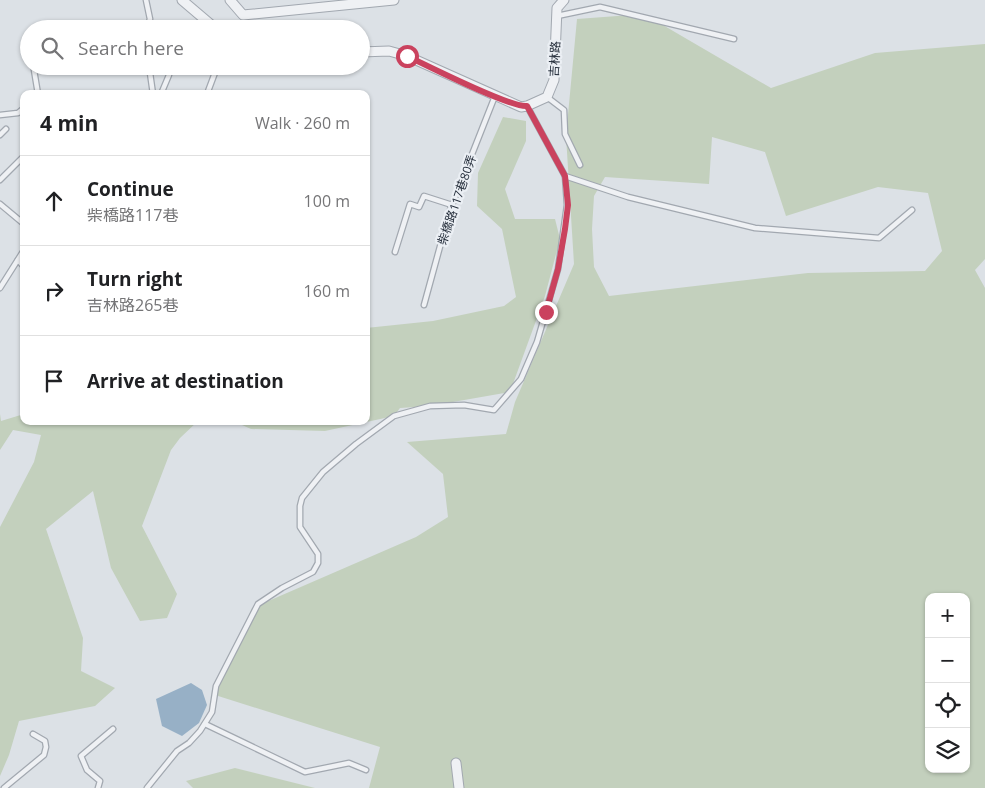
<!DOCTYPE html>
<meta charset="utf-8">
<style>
body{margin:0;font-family:"Open Sans","Noto Sans TC",sans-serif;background:#f2f2f2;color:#202124}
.controls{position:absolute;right:15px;bottom:15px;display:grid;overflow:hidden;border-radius:10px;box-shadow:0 1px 4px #0004}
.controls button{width:45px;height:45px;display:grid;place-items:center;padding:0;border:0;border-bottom:1px solid #e0e0e0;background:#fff;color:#202124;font:25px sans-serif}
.stop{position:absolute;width:15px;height:15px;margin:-11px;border:4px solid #ca425e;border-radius:50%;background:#fff}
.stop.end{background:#ca425e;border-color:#fff;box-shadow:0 1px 5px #0008}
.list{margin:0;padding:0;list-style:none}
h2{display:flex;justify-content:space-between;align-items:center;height:65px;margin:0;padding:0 20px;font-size:21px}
h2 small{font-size:16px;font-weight:400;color:#757577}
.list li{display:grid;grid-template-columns:32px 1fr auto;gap:15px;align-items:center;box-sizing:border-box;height:90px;padding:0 20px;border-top:1px solid #e0e0e0}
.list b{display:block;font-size:19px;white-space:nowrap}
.list p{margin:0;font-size:16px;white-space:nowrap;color:#757577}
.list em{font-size:16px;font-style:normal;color:#757577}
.icon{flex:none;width:28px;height:28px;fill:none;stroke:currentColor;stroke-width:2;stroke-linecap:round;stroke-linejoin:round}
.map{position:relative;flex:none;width:985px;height:788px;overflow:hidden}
.search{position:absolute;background:#fff;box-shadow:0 1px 4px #0004;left:20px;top:20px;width:350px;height:55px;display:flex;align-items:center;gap:12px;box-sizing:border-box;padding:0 18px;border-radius:28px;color:#757577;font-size:19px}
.panel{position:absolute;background:#fff;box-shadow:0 1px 4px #0004;left:20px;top:90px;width:350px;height:335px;border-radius:10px}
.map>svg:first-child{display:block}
.green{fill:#c3d0bd;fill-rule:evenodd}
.water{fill:#97b0c6}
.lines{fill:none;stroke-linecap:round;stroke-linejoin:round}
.lane-casing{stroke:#a2a8b0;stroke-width:7}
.street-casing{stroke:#a2a8b0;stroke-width:11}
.lane{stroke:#eff1f4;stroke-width:4.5}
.street{stroke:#eff1f4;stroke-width:9}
.route{stroke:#ca425e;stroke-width:6}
.labels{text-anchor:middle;stroke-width:4.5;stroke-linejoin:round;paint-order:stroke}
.street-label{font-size:12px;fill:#262f3c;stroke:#ebeff4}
</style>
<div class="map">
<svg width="985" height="788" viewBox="0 0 985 788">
<rect width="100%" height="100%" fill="#dce1e6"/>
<g class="green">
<path d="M644 14 771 88 875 53 985 44V259L975 270 985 288V788H369L380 747 215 695 252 608 416 537 448 517 443 474 407 442 506 434 515 402 574 264 566 136 577 19ZM712 137 765 152 786 216 878 187 928 193 942 251 925 271 808 273 609 296 594 267 592 229 594 196 605 177 709 184ZM929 597H966V769H929Z"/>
<polygon points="503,117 526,121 526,141 505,189 515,219 555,219 560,239 545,296 510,392 430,406 400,408 394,416 325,431 251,429 233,421 366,421 366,328 433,321 504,306 516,297 502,229 477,206 478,173"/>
<polygon points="0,414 1,421 24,414 24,421 198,421 180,438 171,450 142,526 177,594 167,618 140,621 111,568 93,491 46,529 83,638 81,671 115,688 95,706 19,721 9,755 0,776 0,527 34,462 41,435 13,430 0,450"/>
<polygon points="235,768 315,788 193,788 186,781"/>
</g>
<polygon class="water" points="191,683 202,690 207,705 199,723 182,736 162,726 156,699"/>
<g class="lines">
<defs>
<g id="lane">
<polyline points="146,0 150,19 147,29"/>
<polyline points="557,16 600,7 734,39"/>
<polyline points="149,66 153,94"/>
<path d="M229 66C243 70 254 74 267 66"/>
<polyline points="34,70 38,94"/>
<polyline points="161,94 169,75"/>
<polyline points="207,94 216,70 226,66"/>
<polyline points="547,97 564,110 565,134 580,165"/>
<polyline points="0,115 18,113 24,108"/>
<polyline points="0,135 6,129"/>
<polyline points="565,176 628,197 755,228 879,238 912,210"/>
<polyline points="0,180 24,156"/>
<polyline points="0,204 24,224"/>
<polyline points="395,252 410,204 419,207 424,196 452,205"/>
<polyline points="18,260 24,267"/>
<polyline points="0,288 24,250"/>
<polyline points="424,305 450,210 495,96"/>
<polyline points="205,724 305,772 349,763 366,770"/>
<polyline points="4,788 44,755 46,747 45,741 33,734"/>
<polyline points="98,788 100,781 87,770 81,756 113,729"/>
<polyline points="147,788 177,751 189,743 200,731 212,712 216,686 258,604 282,588 313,572 318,563 318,554 300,527 300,506 302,498 323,472 356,444 394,416 430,406 464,405 494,410 521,379 537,342 558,269 567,205 565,176 527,106"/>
</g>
<g id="street">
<polyline points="182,0 216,29"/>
<polyline points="230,0 243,15 394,0"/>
<polyline points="361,52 389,51 407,56 521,107 527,106 547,97 554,80 557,8 564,0"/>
<polyline points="456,763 459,788"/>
</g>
</defs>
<use href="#lane" class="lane-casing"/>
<use href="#street" class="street-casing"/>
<use href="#lane" class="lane"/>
<use href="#street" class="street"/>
</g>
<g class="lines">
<path class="route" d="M407 56C428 66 511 108 527 106L565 176 568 205 565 229 558 269 546 312"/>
</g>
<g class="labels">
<g class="street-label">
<text transform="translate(555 59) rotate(-87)" y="4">吉林路</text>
<text transform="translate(457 200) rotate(-71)" y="4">柴橋路117巷80弄</text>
</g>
</g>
</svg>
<div class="controls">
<button>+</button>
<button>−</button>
<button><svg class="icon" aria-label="locate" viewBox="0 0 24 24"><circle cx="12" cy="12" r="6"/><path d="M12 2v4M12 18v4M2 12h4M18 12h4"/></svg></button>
<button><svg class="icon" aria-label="layers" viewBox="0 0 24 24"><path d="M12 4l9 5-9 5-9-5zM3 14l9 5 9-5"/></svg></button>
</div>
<div class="stop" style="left:407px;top:56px"></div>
<div class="stop end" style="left:546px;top:312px"></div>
<div class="search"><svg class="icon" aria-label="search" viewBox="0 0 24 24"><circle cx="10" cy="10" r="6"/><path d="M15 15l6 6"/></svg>Search here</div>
<section class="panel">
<h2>4 min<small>Walk · 260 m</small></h2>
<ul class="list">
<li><svg class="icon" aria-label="ahead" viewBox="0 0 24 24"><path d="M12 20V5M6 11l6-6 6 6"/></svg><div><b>Continue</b><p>柴橋路117巷</p></div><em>100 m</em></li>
<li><svg class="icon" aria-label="right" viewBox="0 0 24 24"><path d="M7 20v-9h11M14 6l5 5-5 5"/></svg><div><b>Turn right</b><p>吉林路265巷</p></div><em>160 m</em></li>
<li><svg class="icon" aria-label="arrive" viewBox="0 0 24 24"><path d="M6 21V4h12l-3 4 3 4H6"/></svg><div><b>Arrive at destination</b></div></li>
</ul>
</section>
</div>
